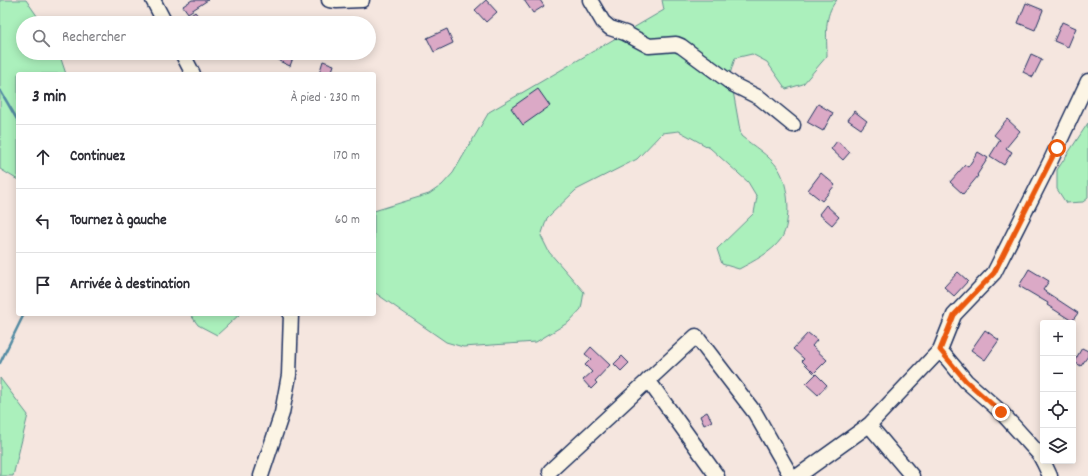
<!DOCTYPE html>
<html lang="fr">
<meta charset="utf-8">
<style>
body{margin:0;font-family:Dekko,sans-serif;background:#f2f2f3;color:#2b2b33}
.controls{position:absolute;right:12px;bottom:12px;display:grid;overflow:hidden;border-radius:4px;box-shadow:0 2px 10px #0003}
.controls button{width:36px;height:36px;display:grid;place-items:center;padding:0;border:0;border-bottom:1px solid #e1e1e2;background:#fff;color:#2b2b33;font:20px sans-serif}
.stop{position:absolute;width:12px;height:12px;margin:-9px;border:3px solid #ea580c;border-radius:50%;background:#fff}
.stop.end{background:#ea580c;border-color:#fff;box-shadow:0 1px 4px #0008}
.list{margin:0;padding:0;list-style:none}
h2{display:flex;justify-content:space-between;align-items:center;height:52px;margin:0;padding:0 16px;font-size:17px}
h2 small{font-size:13px;font-weight:400;color:#7c7c81}
.list li{display:grid;grid-template-columns:26px 1fr auto;gap:12px;align-items:center;box-sizing:border-box;height:64px;padding:0 16px;border-top:1px solid #e1e1e2}
.list b{display:block;font-size:15px;white-space:nowrap}
.list em{font-size:13px;font-style:normal;color:#7c7c81}
.icon{flex:none;width:22px;height:22px;fill:none;stroke:currentColor;stroke-width:2;stroke-linecap:round;stroke-linejoin:round}
.map{position:relative;flex:none;width:1088px;height:476px;overflow:hidden}
.search{position:absolute;background:#fff;box-shadow:0 2px 10px #0003;left:16px;top:16px;width:360px;height:44px;display:flex;align-items:center;gap:10px;box-sizing:border-box;padding:0 14px;border-radius:22px;color:#7c7c81;font-size:15px}
.panel{position:absolute;background:#fff;box-shadow:0 2px 10px #0003;left:16px;top:72px;width:360px;height:244px;border-radius:4px}
.map>svg:first-child{display:block}
.green{fill:#abf0bc;stroke:#63908d}
.lines{fill:none;stroke-linecap:round;stroke-linejoin:round}
.stream{stroke:#538ba3;stroke-width:2.5}
.building{fill:#dba9c6;stroke:#1b2f5e}
.minor-casing{stroke:#1b2f5e;stroke-width:17}
.minor{stroke:#fcf5e5;stroke-width:14}
.route{stroke:#ea580c;stroke-width:5}
</style>
<div class="map">
<svg width="1088" height="476" viewBox="0 0 1088 476">
<rect width="100%" height="100%" fill="#f5e6df"/>
<filter id="ink" filterUnits="userSpaceOnUse"><feTurbulence type="fractalNoise" baseFrequency=".025" numOctaves="2"/><feDisplacementMap in="SourceGraphic" scale="8" xChannelSelector="R" yChannelSelector="G"/><feConvolveMatrix kernelMatrix="1 2 1 2 8 2 1 2 1" color-interpolation-filters="sRGB"/></filter>
<g filter="url(#ink)">
<g class="green">
<polygon points="0,0 26,0 42,23 23,23 23,53 59,53 66,74 18,74 18,180 0,169"/>
<path d="M662 0H837C823 15 827 37 827 56L803 84 786 89 767 62 752 54 735 58 730 74 741 136C753 146 769 155 778 168 789 184 792 222 781 239 772 252 754 261 739 269L722 264 717 249 754 213 757 197 748 182 710 148 679 131 662 133 637 159 576 190 547 218 541 236 549 252 584 292 581 309 569 322 536 342 463 347 446 342 374 292V211L429 194 442 185 453 173 489 112 664 10Z"/>
<polygon points="1088,123 1088,198 1083,202 1066,203 1057,189 1057,170"/>
<polygon points="190,314 240,314 217,335 198,325"/>
<polygon points="0,378 28,415 13,476 0,476"/>
</g>
<g class="lines">
<g class="stream">
<polyline points="0,90 18,121"/>
<polyline points="0,363 24,314"/>
</g>
</g>
<g class="building">
<polygon points="192,0 208,0 188,13 183,6"/>
<polygon points="486,0 497,12 486,22 475,10"/>
<polygon points="524,0 540,0 544,6 533,13"/>
<polygon points="1026,3 1043,10 1035,30 1018,23"/>
<polygon points="195,12 204,23 180,23"/>
<polygon points="1062,22 1076,28 1068,47 1054,41"/>
<polygon points="447,29 453,43 434,52 427,38"/>
<polygon points="282,53 293,53 291,57 293,58 290,66 279,61"/>
<polygon points="1031,54 1042,59 1033,77 1023,72"/>
<polygon points="323,61 334,65 331,74 319,74"/>
<polygon points="538,89 550,106 523,125 511,108"/>
<polygon points="818,104 833,113 823,131 807,122"/>
<polygon points="854,111 867,121 861,129 848,120"/>
<polygon points="1007,119 1020,131 1006,148 1012,152 1004,165 990,156 1000,140 994,135"/>
<polygon points="837,141 850,152 843,160 831,149"/>
<polygon points="978,152 988,158 977,175 978,176 963,194 950,182 965,165 968,167"/>
<polygon points="821,173 835,185 822,201 808,190"/>
<polygon points="826,205 839,217 832,225 819,214"/>
<polygon points="1029,269 1049,281 1043,290 1078,313 1072,321 1047,305 1048,303 1019,286"/>
<polygon points="958,272 968,281 954,296 944,287"/>
<polygon points="985,330 999,340 985,360 971,350"/>
<polygon points="808,333 817,340 812,346 827,360 814,373 802,361 804,359 793,349"/>
<polygon points="591,347 610,365 595,381 597,383 591,389 583,380 592,372 585,365 591,359 585,354"/>
<polygon points="1082,348 1088,351 1088,356 1081,366 1074,362"/>
<polygon points="622,356 629,363 621,371 614,364"/>
<polygon points="816,374 827,385 818,395 806,384"/>
<polygon points="707,412 712,421 704,425 700,416"/>
</g>
<g class="lines">
<defs>
<g id="minor">
<polyline points="153,0 165,23"/>
<polyline points="329,0 337,1 362,0"/>
<polyline points="590,0 603,22 610,28 625,33 649,46 676,44 681,46 734,85 760,98 793,125"/>
<polyline points="182,53 193,74"/>
<polyline points="940,350 966,381 1001,412 1039,454 1043,461"/>
<polyline points="648,380 717,476"/>
<polyline points="869,425 912,476"/>
<polyline points="1043,461 1050,476"/>
<polyline points="550,471 696,336 755,413 791,476"/>
<polyline points="261,476 282,413 289,375 291,314"/>
<polyline points="798,476 869,425 940,350 954,315 994,273 1050,162 1088,81"/>
</g>
</defs>
<use href="#minor" class="minor-casing"/>
<use href="#minor" class="minor"/>
</g>
</g>
<g class="lines" filter="url(#ink)">
<polyline class="route" points="1001,412 966,381 940,350 954,315 994,273 1057,148"/>
</g>
</svg>
<div class="controls">
<button>+</button>
<button>−</button>
<button><svg class="icon" aria-label="locate" viewBox="0 0 24 24"><circle cx="12" cy="12" r="6"/><path d="M12 2v4M12 18v4M2 12h4M18 12h4"/></svg></button>
<button><svg class="icon" aria-label="layers" viewBox="0 0 24 24"><path d="M12 4l9 5-9 5-9-5zM3 14l9 5 9-5"/></svg></button>
</div>
<div class="stop" style="left:1057px;top:148px"></div>
<div class="stop end" style="left:1001px;top:412px"></div>
<div class="search"><svg class="icon" aria-label="search" viewBox="0 0 24 24"><circle cx="10" cy="10" r="6"/><path d="M15 15l6 6"/></svg>Rechercher</div>
<section class="panel">
<h2>3 min<small>À pied · 230 m</small></h2>
<ul class="list">
<li><svg class="icon" aria-label="ahead" viewBox="0 0 24 24"><path d="M12 20V5M6 11l6-6 6 6"/></svg><div><b>Continuez</b></div><em>170 m</em></li>
<li><svg class="icon" aria-label="left" viewBox="0 0 24 24"><path d="M17 20v-9H6M10 6l-5 5 5 5"/></svg><div><b>Tournez à gauche</b></div><em>60 m</em></li>
<li><svg class="icon" aria-label="arrive" viewBox="0 0 24 24"><path d="M6 21V4h12l-3 4 3 4H6"/></svg><div><b>Arrivée à destination</b></div></li>
</ul>
</section>
</div>
